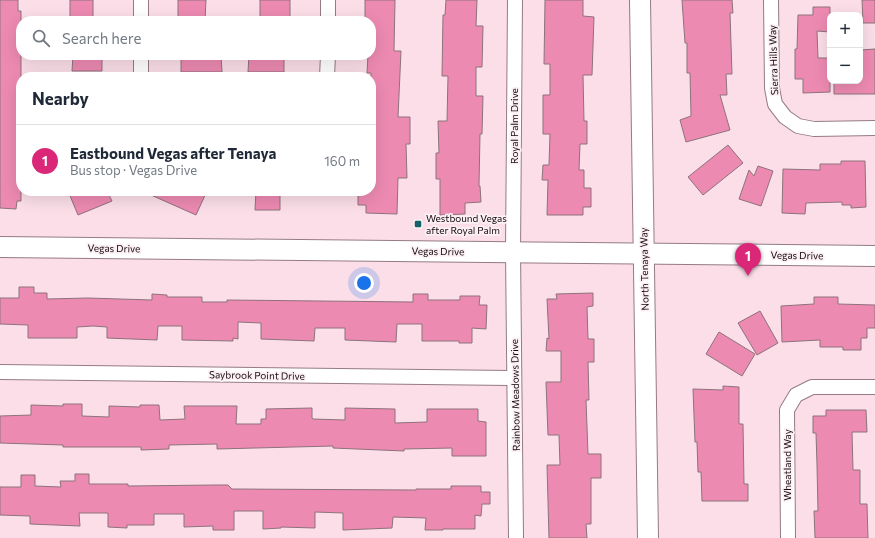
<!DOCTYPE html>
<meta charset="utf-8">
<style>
body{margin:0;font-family:Commissioner,sans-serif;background:#f2f2f3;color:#1f2937}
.controls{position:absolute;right:12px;top:12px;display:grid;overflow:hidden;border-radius:8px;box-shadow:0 4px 16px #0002}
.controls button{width:36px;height:36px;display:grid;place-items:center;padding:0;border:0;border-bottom:1px solid #e0e1e3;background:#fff;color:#1f2937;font:20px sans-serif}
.you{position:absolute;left:364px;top:283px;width:14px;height:14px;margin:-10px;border:3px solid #fff;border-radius:50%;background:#1a73e8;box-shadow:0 0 0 6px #1a73e833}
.badge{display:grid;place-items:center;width:26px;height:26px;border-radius:50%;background:#db2777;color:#fff;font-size:13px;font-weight:700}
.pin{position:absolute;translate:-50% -33px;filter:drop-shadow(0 1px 2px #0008)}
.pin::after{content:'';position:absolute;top:21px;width:14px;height:12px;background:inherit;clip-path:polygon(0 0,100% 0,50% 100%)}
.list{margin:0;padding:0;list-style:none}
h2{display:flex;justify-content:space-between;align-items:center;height:52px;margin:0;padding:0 16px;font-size:17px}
h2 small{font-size:13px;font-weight:400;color:#747a83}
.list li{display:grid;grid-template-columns:26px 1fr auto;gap:12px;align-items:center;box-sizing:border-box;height:72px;padding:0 16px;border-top:1px solid #e0e1e3}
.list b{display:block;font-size:15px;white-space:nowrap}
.list p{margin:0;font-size:13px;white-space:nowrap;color:#747a83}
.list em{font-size:13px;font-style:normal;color:#747a83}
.icon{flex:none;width:22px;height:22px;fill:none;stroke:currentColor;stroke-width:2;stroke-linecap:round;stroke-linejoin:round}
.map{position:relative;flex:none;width:875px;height:538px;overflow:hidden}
.search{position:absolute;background:#fff;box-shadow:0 4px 16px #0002;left:16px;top:16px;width:360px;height:44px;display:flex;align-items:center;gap:10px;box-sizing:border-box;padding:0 14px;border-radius:16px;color:#747a83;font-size:15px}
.panel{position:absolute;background:#fff;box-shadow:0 4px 16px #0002;left:16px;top:72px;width:360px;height:124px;border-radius:16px}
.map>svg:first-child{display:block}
.building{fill:#ed8ab2;stroke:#8d727b}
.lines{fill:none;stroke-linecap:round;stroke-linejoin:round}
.minor-casing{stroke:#957b84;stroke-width:16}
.secondary-casing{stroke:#957b84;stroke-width:22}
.minor{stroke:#fff;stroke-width:14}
.secondary{stroke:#fff;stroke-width:20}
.poi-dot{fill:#14626b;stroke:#fcf0f4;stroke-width:1.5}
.labels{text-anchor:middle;stroke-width:3.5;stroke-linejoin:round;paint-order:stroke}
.street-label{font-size:10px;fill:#150b0f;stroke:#fcf0f4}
.poi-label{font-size:10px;fill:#150b0f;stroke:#fcf0f4;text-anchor:start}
</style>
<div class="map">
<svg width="875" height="538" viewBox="0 0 875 538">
<rect width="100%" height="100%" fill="#fbdee8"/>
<g class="building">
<polygon points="0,0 18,0 18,11 21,11 21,201 17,201 16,209 0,208"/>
<rect x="70" y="0" width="23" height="21"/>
<polygon points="178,0 206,0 205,21 178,21"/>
<rect x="260" y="0" width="30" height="21"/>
<polygon points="365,0 395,0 394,51 401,51 398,117 410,117 410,144 406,144 407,178 398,178 397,214 366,213 366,205 358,205 358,191 371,191 371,73 367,73 368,55 371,55 371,21 365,21"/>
<polygon points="446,0 477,0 476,26 483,26 482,67 476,67 476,96 483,96 482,134 480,134 479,186 480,186 481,202 465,203 465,214 440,215 440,179 436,179 436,153 439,153 438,121 447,121 448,76 442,76 443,15 445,15"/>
<polygon points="545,0 583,0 583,16 594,17 592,75 583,75 584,121 587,121 587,144 580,144 579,170 584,170 584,188 591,188 591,207 583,207 583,215 547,215 548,180 542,180 543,165 549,165 550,134 543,134 543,95 550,95 550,64 544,64"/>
<polygon points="682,0 732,0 733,13 730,13 732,74 726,74 727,95 720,95 730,130 686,142 680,120 691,116 690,73 687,73 687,43 685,43"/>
<polygon points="862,0 875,0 875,23 863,23"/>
<polygon points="813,7 830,7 830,32 817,31 818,58 830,58 830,92 803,93 803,79 795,79 795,49 797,49 798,15 813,15"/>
<polygon points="875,49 875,94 834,94 834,81 860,81 860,50"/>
<polygon points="73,55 102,55 102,71 72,71"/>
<polygon points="181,55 221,55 222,72 181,72"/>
<polygon points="249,55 284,55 284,72 248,72"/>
<polygon points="728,145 743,163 703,195 688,177"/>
<polygon points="841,161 865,161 866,207 851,208 851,205 842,205 842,202 806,203 805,214 782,213 783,169 820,170 820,164 841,164"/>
<polygon points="758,166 773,171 761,206 739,199 749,170 754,176"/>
<polygon points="68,191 107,191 112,201 78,215"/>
<polygon points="142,191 207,191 196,215"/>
<polygon points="256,191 280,191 280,210 255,210"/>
<polygon points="19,287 34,287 34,293 47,293 47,299 88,298 152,300 152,294 167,295 167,297 202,297 202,302 227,302 227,300 413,302 413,294 428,294 428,300 460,300 460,296 480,296 479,305 487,305 486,329 472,328 472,343 459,343 459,341 422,341 422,324 397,324 396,342 345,340 345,328 315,328 314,341 261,339 261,323 238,322 238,339 233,338 233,341 182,340 182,326 158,326 157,340 107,338 107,327 93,326 77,327 77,338 28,338 28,325 0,324 0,298 19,298"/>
<polygon points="593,293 593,306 587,307 588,339 594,339 594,362 588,362 589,400 586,400 588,454 601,454 601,478 591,478 591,524 586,524 587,538 549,538 547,465 560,465 559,435 548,435 546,382 561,382 561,351 546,351 547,338 549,339 547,299 557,299 556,294"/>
<polygon points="814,297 838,297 838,304 875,305 875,328 867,328 867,338 861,338 861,350 843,350 843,347 820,347 820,340 782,342 781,306 814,304"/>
<polygon points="760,311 778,343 757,355 738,323"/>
<polygon points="719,332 755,354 742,376 706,354"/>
<polygon points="723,386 739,387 739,424 743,424 744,484 748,484 748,501 702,501 701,472 698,472 697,442 695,442 693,389 723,390"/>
<polygon points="63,404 82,404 82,416 109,417 109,406 140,407 140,405 159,405 160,420 185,419 184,406 237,406 236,424 261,424 261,419 266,419 266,409 312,408 312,418 313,419 345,420 345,408 395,409 395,423 427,422 427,409 478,409 478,421 486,422 486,456 452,456 452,448 404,449 404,451 333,448 333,446 217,449 217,444 169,445 169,449 141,450 141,447 63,447 63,445 0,443 0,416 31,415 31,405 63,406"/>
<polygon points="826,410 866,410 867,432 852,432 853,470 860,470 860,504 867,504 868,538 815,538 814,511 818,511 817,465 816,433 813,433 813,416 826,416"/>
<polygon points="75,474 89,474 89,484 128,484 128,486 215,485 228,485 232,489 416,490 416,489 451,489 451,486 481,486 481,492 490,492 490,504 482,504 481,516 475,515 475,529 443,529 443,530 425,530 426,518 393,517 392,528 343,530 343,513 315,512 315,528 281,527 281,528 263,529 263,511 234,511 234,530 213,530 213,526 184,527 184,514 154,514 154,525 127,525 127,528 108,527 108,513 79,513 80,526 30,524 30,516 0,515 0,487 21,487 21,475 35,475 35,486 61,487 60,481 75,481"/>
</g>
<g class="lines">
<defs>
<g id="minor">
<polyline points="515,0 513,252 516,538"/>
<polyline points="771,0 772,88 775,104 785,117 798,126 814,129 875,128"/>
<polyline points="141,21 141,0"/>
<polyline points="328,21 328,0"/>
<polyline points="141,77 141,55"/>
<polyline points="327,77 328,55"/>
<polyline points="0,372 514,378"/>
<polyline points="788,538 787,410 796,395 812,387 875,387"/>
</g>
<g id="secondary">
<polyline points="640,0 648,538"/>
<polyline points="0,247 875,256"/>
</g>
</defs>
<use href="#minor" class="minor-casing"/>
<use href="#secondary" class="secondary-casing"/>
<use href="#minor" class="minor"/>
<use href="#secondary" class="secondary"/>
</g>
<rect class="poi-dot" x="414" y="220" width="8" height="8" rx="2"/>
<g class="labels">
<g class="street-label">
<text transform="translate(773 60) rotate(-92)" y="4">Sierra Hills Way</text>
<text transform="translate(514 126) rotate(-90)" y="4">Royal Palm Drive</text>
<text transform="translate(114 248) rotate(1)" y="4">Vegas Drive</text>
<text transform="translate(438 251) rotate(1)" y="4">Vegas Drive</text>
<text transform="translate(797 255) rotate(1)" y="4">Vegas Drive</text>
<text transform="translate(644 269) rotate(-91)" y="4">North Tenaya Way</text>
<text transform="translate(257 375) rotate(1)" y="4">Saybrook Point Drive</text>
<text transform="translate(515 395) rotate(-91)" y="4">Rainbow Meadows Drive</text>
<text transform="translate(787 465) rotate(-90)" y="4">Wheatland Way</text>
</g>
<g class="poi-label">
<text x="426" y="222">Westbound Vegas<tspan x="426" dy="12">after Royal Palm</tspan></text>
</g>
</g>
</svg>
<div class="controls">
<button>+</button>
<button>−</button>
</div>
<div class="you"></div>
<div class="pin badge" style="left:748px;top:276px">1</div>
<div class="search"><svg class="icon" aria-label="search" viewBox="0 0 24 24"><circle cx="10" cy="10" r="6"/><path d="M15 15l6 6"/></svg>Search here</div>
<section class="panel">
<h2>Nearby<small></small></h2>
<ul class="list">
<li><span class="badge">1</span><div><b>Eastbound Vegas after Tenaya</b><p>Bus stop · Vegas Drive</p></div><em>160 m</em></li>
</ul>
</section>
</div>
